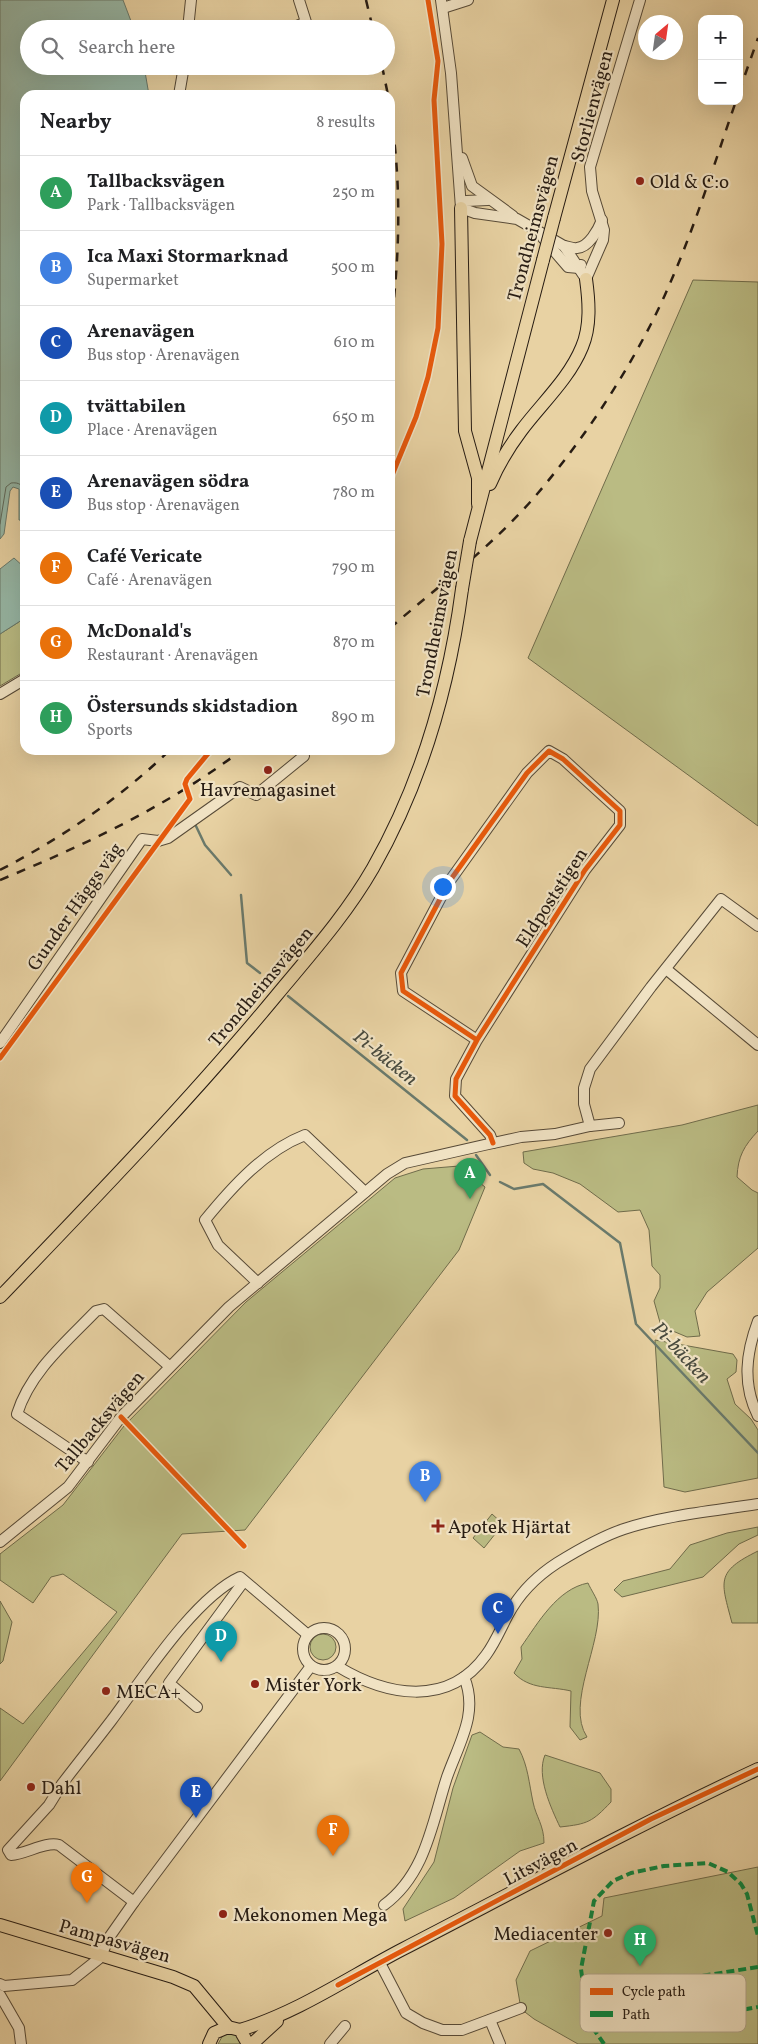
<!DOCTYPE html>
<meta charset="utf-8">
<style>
body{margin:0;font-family:Vollkorn,serif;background:#f6f6f6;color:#202124}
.controls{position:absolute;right:15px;top:15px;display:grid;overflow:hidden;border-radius:10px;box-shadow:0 5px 20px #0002}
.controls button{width:45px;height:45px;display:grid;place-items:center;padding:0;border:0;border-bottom:1px solid #e0e0e0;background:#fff;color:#202124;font:25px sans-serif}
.compass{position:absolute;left:638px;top:15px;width:45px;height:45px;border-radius:50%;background:#fff;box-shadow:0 5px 20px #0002;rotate:29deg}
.you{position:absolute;left:442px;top:886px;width:18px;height:18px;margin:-12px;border:4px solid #fff;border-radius:50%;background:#1a73e8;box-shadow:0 0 0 8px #1a73e833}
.badge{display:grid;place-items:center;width:32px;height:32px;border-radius:50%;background:#8f2418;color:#fff;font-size:16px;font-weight:700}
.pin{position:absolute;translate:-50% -41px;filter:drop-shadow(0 1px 2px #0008)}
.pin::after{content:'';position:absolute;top:26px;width:18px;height:15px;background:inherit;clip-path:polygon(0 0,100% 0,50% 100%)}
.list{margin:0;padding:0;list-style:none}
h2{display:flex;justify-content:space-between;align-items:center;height:65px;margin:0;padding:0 20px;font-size:21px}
h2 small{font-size:16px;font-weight:400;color:#757577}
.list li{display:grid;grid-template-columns:32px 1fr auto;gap:15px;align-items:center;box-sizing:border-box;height:75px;padding:0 20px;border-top:1px solid #e0e0e0}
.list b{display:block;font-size:19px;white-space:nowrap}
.list p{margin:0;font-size:16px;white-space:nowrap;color:#757577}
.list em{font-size:16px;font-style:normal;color:#757577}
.icon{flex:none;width:28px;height:28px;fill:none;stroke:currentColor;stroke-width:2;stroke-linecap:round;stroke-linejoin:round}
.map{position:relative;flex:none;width:758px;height:2044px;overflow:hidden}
.search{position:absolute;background:#fff;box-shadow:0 5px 20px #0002;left:20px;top:20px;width:375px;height:55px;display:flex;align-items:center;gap:12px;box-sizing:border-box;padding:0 18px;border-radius:28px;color:#757577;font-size:19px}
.panel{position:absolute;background:#fff;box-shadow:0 5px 20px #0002;left:20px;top:90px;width:375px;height:665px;border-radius:15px}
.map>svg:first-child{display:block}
.green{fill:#babb83;stroke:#706c4b}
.water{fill:#97b8a7;stroke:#6a7a6c}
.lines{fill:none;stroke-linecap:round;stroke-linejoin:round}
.shore{stroke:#5f6a5d;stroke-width:1}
.stream{stroke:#6a7a6c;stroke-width:2.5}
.minor-casing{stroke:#574a37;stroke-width:12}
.major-casing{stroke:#271c13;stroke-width:14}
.minor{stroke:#f0e2c3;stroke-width:10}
.major{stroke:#e8d2a3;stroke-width:12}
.rail{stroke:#271c13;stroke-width:2.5;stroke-dasharray:9 9;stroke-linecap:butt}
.major-bridge-casing{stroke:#271c13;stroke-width:14;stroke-linecap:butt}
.major-bridge{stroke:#e8d2a3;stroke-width:12}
.quiet{stroke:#00873e;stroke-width:4;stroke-dasharray:8 4;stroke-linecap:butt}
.cycleway-casing{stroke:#f0e2c3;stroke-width:8}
.cycleway{stroke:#e8590c;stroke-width:5}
.poi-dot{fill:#8f2418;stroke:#f0e2c3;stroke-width:2}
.labels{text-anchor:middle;stroke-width:4.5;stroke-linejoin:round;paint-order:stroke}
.street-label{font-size:19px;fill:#271c13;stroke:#f0e2c3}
.poi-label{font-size:19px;fill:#271c13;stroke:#f0e2c3;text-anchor:start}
.water-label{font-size:20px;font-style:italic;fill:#494b3f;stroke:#f0e2c3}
.key{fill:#f0e2c3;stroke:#b4a78e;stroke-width:1}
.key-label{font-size:14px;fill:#271c13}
</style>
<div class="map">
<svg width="758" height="2044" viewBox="0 0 758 2044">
<rect width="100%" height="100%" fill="#e8d2a3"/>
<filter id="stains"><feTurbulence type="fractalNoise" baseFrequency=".004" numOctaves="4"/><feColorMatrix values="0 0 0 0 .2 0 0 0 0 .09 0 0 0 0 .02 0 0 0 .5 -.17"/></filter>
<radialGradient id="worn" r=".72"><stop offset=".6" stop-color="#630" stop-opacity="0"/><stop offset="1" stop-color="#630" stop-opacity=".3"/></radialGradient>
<g class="green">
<polygon points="693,280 758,282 758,826 528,658"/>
<polygon points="25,618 25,671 0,686 0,634"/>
<path d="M758 1105V1131C744 1146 738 1156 737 1177L752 1190 758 1193V1248L707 1292 695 1311 700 1336 687 1337 661 1326 654 1301 660 1288V1275L652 1266 649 1230 640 1210 618 1212 580 1184 553 1173 533 1169 524 1163 523 1152 682 1125Z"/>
<polygon points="459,1166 485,1187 459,1250 245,1530 182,1534 0,1781 0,1708 23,1724 117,1612 63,1574 51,1577 33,1603 0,1580 0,1554 63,1505 124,1426 246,1302 395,1178 423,1169"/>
<polygon points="655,1340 733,1354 737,1360 736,1372 727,1379 735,1404 751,1419 758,1430 758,1478 685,1492 664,1487"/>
<polygon points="492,1514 503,1524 484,1548 473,1538"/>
<polygon points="758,1527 758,1535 739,1544 703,1577 622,1597 614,1590 623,1581 670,1569 690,1545 727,1533"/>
<path d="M758 1551V1623H732C721 1581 715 1572 758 1551Z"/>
<path d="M588 1583C591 1590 597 1598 598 1604 603 1643 565 1704 587 1737L580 1740 570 1727 571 1691C550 1686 530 1690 514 1673L522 1659 521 1647C538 1623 557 1589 588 1583Z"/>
<polygon points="0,1601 12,1622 3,1661 0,1664"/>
<circle cx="323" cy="1647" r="13"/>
<path d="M480 1732 503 1747 519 1749C528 1766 529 1783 533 1802 536 1817 544 1825 544 1843L520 1851 454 1898 405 1921 403 1909 434 1862 453 1788 472 1735Z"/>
<path d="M545 1755 600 1773 611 1789V1802C592 1822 588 1824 560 1827 551 1808 536 1776 545 1755Z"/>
<polygon points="758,1867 758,2044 578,2044 534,2019 521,2009 516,1980 530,1951 602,1916 604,1898"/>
<polygon points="231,2033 235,2034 242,2044 218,2044 223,2035"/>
</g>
<g class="water">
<polygon points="0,0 123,0 134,29 29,29 29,66 144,66 149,95 25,95 25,521 19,520 19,489 13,487 10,491 4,534 0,539"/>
<polygon points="14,558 25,568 25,618 0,634 0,569"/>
</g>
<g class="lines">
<path class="shore" d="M0 524 6 487 11 483C19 482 23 485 25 492"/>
<g class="stream">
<polyline points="152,751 152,750"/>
<polyline points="195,824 205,845 231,875"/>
<polyline points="241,895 247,963 260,973"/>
<polyline points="288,996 467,1140"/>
<polyline points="476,1155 490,1175"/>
<polyline points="500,1182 514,1189 543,1184 620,1243 636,1324 758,1453"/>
</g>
<defs>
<g id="minor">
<polyline points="441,0 451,73 461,208"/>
<polyline points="443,8 468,0"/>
<polyline points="188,29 191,0"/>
<polyline points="290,29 306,22 299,0"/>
<polyline points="179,95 184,66"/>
<polyline points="462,158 472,186 513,216"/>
<polyline points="488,200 466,201 461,208 475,213 517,219 564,246 586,279"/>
<polyline points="543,238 568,267 579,268 581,265"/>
<path d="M564 246C567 246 573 249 577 248 589 247 598 230 602 220"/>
<polyline points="586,279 603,240 604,230 592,191 590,167 640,0"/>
<polyline points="0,694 25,679"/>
<polyline points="666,969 758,1045"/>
<polyline points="477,1040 403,991 401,973 449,882 527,773 549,751 563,759 620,811 620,825 585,870 477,1040 456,1079 455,1096 490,1135 493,1143"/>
<polyline points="0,1043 142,839 158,841 168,838 240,787 256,795 304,756"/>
<polyline points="590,1126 584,1104 584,1088 590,1069 651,987 721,899 758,926"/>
<path d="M258 1283 218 1245 205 1220C232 1187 264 1151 305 1135L365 1192"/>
<path d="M758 1321C746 1353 742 1384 758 1416"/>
<path d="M88 1462 17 1414C30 1372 66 1342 96 1311L104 1309 169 1366"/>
<polyline points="0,1542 68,1487 121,1417 229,1307 387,1174 405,1163 484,1145 521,1137 555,1134 590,1126 619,1123"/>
<circle cx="324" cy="1649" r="21"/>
<path d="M337 1666C386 1696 448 1708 486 1655 495 1643 501 1628 508 1615 519 1594 537 1576 557 1563 578 1550 600 1537 624 1529 667 1515 714 1511 758 1504"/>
<polyline points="197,1707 169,1683 244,1581"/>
<path d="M134 1902 59 1845C46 1841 26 1854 11 1855L8 1850 49 1805 62 1784C78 1763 95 1742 111 1721 142 1680 194 1598 240 1577L308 1635"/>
<path d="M384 1905C426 1874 432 1823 447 1777 459 1743 479 1713 464 1677"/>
<polyline points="380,1963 406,2013 423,2023 442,2030 462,2030 521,2008"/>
<polyline points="0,1984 4,1986 72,1980 101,1957 108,1939 134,1902 311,1666"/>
<polyline points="0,1995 19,2028 21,2044"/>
<polyline points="490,2020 500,2044"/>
<polyline points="330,2044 345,2026"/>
</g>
<g id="major">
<polyline points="461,208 465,431 478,478 478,504"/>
<polyline points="554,218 613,0"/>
<path d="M490 484C498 465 509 447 521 431 541 404 569 379 582 347 591 326 589 301 586 279"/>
<polyline points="470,541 543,260"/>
<path d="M0 1297C94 1199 189 1101 276 996 310 955 346 915 373 868 422 782 449 687 462 589"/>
<polyline points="0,1925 173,1977 194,1986 228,2027"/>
<path d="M240 2030C299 2012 349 1977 403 1949 521 1888 638 1825 758 1769"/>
<polyline points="209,2044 214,2033 228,2027 240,2030 248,2044"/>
<polyline points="252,2044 277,2021"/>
</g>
</defs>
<use href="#minor" class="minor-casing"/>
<use href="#major" class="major-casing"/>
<use href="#minor" class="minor"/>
<use href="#major" class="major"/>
<g class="rail">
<polyline points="366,0 373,29"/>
<polyline points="382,66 388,95"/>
<polyline points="739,92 758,38"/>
<path d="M390 109C402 183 400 258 390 332"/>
<path d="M390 628C440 585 495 544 538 493 582 441 620 384 651 324 687 253 710 176 736 101"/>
<path d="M0 870C62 838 120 798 170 750"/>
<path d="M0 880C87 844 166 807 242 750"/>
</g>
<defs>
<g id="major-bridge">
<polyline points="543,260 554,218"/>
<polyline points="462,589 470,541"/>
</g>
</defs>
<use href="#major-bridge" class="major-bridge-casing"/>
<use href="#major-bridge" class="major-bridge"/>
<g class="quiet">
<path d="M758 1967 619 1989C612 2003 611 2021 631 2024 646 2026 663 2023 677 2020 704 2017 731 2012 758 2007"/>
<polyline points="604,2044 588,2021 581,1969 594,1901 613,1881 631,1873 664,1866 708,1863 728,1872 741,1884 747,1894 758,1936"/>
</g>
<defs>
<g id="cycleway">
<polyline points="390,480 416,417 428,377 438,328 442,244 434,100 438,61 428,0"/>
<polyline points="477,1040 403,991 401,973 449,882 527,773 549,751 563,759 620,811 620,825 585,870 477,1040 456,1079 455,1096 490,1135 493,1143"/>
<polyline points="0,1058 190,799 185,784 187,779 211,750"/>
<polyline points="121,1417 244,1546"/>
<polyline points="338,1985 651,1819 758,1769"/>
</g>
</defs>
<use href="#cycleway" class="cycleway-casing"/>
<use href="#cycleway" class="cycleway"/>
</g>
<g class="poi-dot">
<circle cx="640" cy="181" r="5"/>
<circle cx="268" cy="770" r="5"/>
<path d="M435.5 1518.5h5v5h5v5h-5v5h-5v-5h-5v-5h5z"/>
<circle cx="255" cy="1684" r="5"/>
<circle cx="106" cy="1691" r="5"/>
<circle cx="31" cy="1787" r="5"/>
<circle cx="223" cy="1914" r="5"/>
<circle cx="608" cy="1933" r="5"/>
</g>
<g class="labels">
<g class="street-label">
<text transform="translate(591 106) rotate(-75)" y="7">Storlienvägen</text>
<text transform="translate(532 228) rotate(-75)" y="7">Trondheimsvägen</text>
<text transform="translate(436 623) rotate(-79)" y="7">Trondheimsvägen</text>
<text transform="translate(551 897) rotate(-57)" y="7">Eldpoststigen</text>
<text transform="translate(74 906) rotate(-55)" y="7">Gunder Häggs väg</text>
<text transform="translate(260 986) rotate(-50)" y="7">Trondheimsvägen</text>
<text transform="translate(99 1421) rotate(-50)" y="7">Tallbacksvägen</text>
<text transform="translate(540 1861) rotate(-28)" y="7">Litsvägen</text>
<text transform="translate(115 1940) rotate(16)" y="7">Pampasvägen</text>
</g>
<g class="poi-label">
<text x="650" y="188">Old &amp; C:o</text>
<text x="268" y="796" text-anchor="middle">Havremagasinet</text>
<text x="448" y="1533">Apotek Hjärtat</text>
<text x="265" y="1691">Mister York</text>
<text x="116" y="1698">MECA+</text>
<text x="41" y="1794">Dahl</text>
<text x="233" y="1921">Mekonomen Mega</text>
<text x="598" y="1940" text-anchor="end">Mediacenter</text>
</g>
<g class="water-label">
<text transform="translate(386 1057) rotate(39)" y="7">Pi-bäcken</text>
<text transform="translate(682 1352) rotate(47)" y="7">Pi-bäcken</text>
</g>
</g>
<rect x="580" y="1974" width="166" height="58" rx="8" class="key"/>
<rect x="590" y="1988" width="23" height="7" fill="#e8590c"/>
<rect x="590" y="2011" width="23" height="6" fill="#00873e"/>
<g class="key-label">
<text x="622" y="1996">Cycle path</text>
<text x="622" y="2019">Path</text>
</g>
<rect width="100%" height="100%" filter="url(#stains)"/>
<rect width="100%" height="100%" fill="url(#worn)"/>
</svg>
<div class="controls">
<button>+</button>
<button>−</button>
</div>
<svg class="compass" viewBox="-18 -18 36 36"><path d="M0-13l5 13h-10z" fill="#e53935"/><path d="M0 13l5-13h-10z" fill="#757577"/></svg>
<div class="you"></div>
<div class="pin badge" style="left:470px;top:1199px;background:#2e9e5b">A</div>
<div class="pin badge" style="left:425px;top:1502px;background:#3f7fe0">B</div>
<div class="pin badge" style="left:498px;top:1634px;background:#1a4fb4">C</div>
<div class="pin badge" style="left:221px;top:1662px;background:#0f9aa8">D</div>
<div class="pin badge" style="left:196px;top:1818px;background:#1a4fb4">E</div>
<div class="pin badge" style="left:333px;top:1856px;background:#e8710a">F</div>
<div class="pin badge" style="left:87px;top:1903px;background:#e8710a">G</div>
<div class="pin badge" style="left:640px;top:1966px;background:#2e9e5b">H</div>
<div class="search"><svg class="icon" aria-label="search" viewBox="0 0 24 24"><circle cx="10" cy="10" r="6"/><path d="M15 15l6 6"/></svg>Search here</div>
<section class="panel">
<h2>Nearby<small>8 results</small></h2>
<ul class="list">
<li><span class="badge" style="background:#2e9e5b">A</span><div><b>Tallbacksvägen</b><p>Park · Tallbacksvägen</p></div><em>250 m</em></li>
<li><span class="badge" style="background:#3f7fe0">B</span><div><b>Ica Maxi Stormarknad</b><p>Supermarket</p></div><em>500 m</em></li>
<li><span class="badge" style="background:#1a4fb4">C</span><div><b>Arenavägen</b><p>Bus stop · Arenavägen</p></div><em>610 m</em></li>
<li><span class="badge" style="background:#0f9aa8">D</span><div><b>tvättabilen</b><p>Place · Arenavägen</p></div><em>650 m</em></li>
<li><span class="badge" style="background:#1a4fb4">E</span><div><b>Arenavägen södra</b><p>Bus stop · Arenavägen</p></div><em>780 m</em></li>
<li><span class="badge" style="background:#e8710a">F</span><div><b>Café Vericate</b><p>Café · Arenavägen</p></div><em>790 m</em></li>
<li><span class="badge" style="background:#e8710a">G</span><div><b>McDonald's</b><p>Restaurant · Arenavägen</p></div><em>870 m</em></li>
<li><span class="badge" style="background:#2e9e5b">H</span><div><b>Östersunds skidstadion</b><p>Sports</p></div><em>890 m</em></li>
</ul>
</section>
</div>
